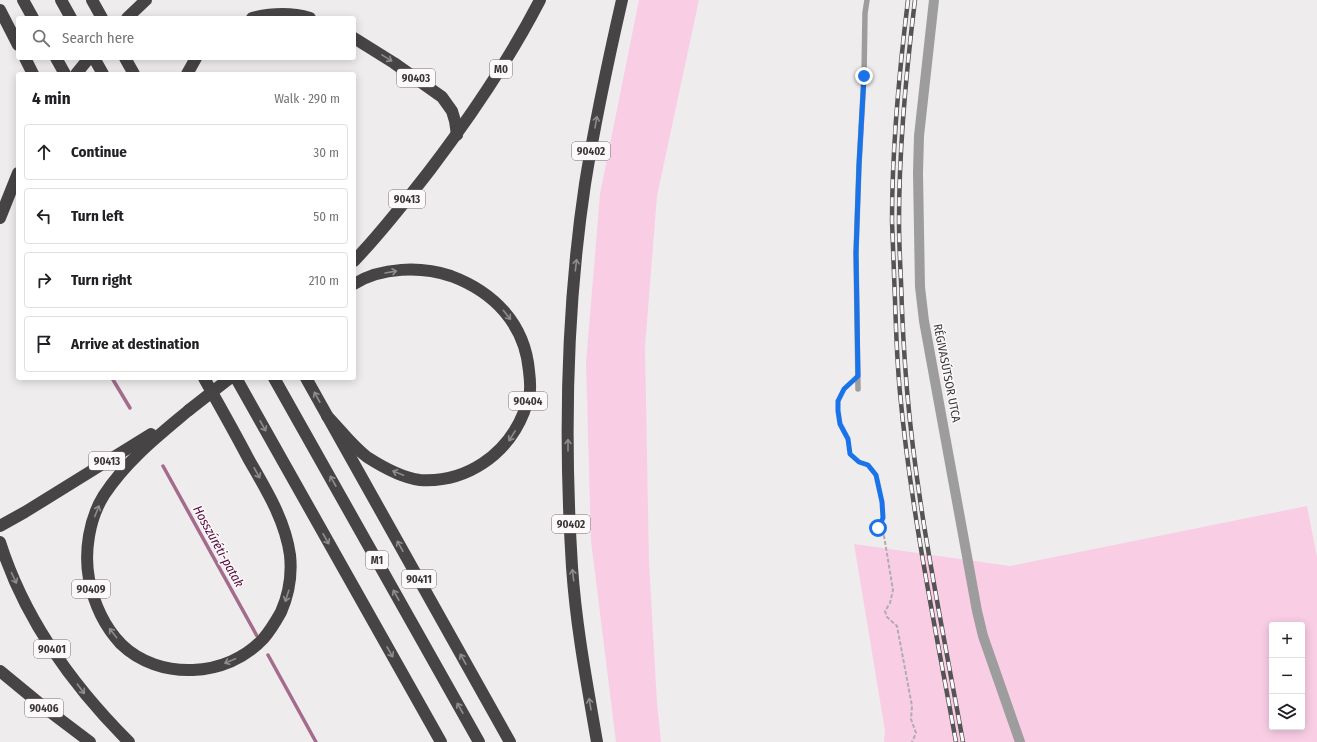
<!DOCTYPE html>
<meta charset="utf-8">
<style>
body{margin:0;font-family:"Fira Sans Condensed",sans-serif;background:#f2f2f2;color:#202124}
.controls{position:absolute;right:12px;bottom:12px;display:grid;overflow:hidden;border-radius:4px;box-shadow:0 2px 10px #0003}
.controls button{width:36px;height:36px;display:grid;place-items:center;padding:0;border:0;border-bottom:1px solid #e0e0e0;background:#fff;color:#202124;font:20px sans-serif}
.stop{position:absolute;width:12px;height:12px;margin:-9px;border:3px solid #1a73e8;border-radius:50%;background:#fff}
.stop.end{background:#1a73e8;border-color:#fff;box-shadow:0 1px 4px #0008}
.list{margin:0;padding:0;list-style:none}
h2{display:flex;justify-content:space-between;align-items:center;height:52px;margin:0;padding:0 16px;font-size:17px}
h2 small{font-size:13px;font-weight:400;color:#757577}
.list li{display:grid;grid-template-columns:26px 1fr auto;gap:12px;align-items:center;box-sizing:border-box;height:56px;margin:0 8px 8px;padding:0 8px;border:1px solid #e0e0e0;border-radius:4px}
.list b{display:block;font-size:15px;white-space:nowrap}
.list em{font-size:13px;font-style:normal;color:#757577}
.icon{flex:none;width:22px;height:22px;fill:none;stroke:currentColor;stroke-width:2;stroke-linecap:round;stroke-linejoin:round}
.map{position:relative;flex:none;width:1317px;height:742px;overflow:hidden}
.search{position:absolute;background:#fff;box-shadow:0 2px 10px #0003;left:16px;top:16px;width:340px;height:44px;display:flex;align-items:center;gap:10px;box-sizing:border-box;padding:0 14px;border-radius:4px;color:#757577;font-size:15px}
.panel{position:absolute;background:#fff;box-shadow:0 2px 10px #0003;left:16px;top:72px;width:340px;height:308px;border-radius:4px}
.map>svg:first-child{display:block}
.green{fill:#f9cee5;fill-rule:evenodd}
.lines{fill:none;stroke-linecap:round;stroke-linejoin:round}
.stream{stroke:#a36b8c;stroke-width:3.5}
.path{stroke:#afadae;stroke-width:2;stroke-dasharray:4 2;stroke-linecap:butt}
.lane{stroke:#9e9d9d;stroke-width:5.5}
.street{stroke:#9e9d9d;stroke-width:10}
.highway{stroke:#474446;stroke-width:12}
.rail-casing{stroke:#555454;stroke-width:4.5}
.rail{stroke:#fdf9fb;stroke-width:3;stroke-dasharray:9;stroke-linecap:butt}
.highway-bridge{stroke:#474446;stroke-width:12}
.oneway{stroke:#908c8e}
.route{stroke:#1a73e8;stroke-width:5}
.labels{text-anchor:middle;stroke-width:3;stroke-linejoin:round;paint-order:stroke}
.shield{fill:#fdf9fb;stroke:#747272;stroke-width:1}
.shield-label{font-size:11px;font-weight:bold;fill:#393838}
.street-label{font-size:12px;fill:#393838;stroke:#fdf9fb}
.water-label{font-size:13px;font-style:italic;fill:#52093b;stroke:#fdf9fb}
</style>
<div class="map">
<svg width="1317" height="742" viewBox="0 0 1317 742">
<rect width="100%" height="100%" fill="#efecee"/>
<g class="green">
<polygon points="639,0 699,0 657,196 645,347 649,562 657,703 661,742 616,742 591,541 586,363 600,194"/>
<path d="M1307 506 1317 557V742H884L885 731 854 544 1010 566ZM1272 625H1302V727H1272Z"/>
</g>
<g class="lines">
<g class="stream">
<polyline points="112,378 130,408"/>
<polyline points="163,466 257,636"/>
<polyline points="268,655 316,742"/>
</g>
<path class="path" d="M850 384C838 394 836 409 840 424 842 430 845 434 848 438 850 443 850 449 850 454L859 461 868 465 876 475 882 502 883 518 878 528 884 536 893 590 890 603 885 611 887 617 897 626 912 706 911 719 916 733 912 742"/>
<polyline class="lane" points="858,389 856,253 859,165 864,76 865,13 867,0"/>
<polyline class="street" points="934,0 919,136 918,173 920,287 924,321 977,611 983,636 1020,742"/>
<g class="highway">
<polyline points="23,0 33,18"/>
<polyline points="61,0 71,18"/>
<polyline points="92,0 102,18"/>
<polyline points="0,10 18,45"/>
<polyline points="127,18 146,0"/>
<path d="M252 18C272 13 290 12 310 18"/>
<polyline points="354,38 394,63 442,97 452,111 455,121 457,135"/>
<polyline points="25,58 33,74"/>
<polyline points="56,58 65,74"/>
<polyline points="94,58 103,74"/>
<polyline points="125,58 134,74"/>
<polyline points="76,74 89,58"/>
<polyline points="187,74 196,58"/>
<polyline points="0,218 18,173"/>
<path d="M354 261C382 232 405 202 430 170 471 116 509 60 540 0"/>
<polyline points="236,378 441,742"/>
<polyline points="274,378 479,742"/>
<polyline points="306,378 510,742"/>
<path d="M189 410C158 436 127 460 104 495 89 519 84 552 89 579 94 604 103 625 121 644 159 681 227 678 263 639 270 631 276 621 281 612 289 594 292 574 290 555 285 519 265 488 248 458 234 431 219 405 204 378"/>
<path d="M327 416C340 429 352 446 367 457 381 466 403 478 420 480 466 483 507 455 524 412 525 408 528 403 529 398 531 390 530 379 529 371 525 324 494 292 451 276 421 266 381 267 354 284"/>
<polyline points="0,526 25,512 151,434"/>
<path d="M0 542C24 618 73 686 129 742"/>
<polyline points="0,671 45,708 90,742"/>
<path d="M597 742C587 684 576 626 572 567 564 440 566 311 585 184 595 122 608 61 622 0"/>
</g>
<defs>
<g id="rail">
<path d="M908 0C899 73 892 147 892 221 893 247 894 273 895 300 896 331 897 362 900 393 911 511 935 626 956 742"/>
<path d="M915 0C906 73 899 147 899 221 899 241 900 261 901 281 902 317 904 354 907 390 917 508 942 625 963 742"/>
</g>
</defs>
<use href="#rail" class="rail-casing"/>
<use href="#rail" class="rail"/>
<polyline class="highway-bridge" points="189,410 230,378"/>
</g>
<defs><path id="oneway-shaft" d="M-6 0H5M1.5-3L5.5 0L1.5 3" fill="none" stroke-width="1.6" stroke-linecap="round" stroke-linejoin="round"/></defs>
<g class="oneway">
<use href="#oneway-shaft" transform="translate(387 58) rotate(32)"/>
<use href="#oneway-shaft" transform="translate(596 122) rotate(-80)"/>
<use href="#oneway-shaft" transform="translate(576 265) rotate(-83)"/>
<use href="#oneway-shaft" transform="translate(391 272) rotate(-10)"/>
<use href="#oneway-shaft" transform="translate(507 315) rotate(52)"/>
<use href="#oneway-shaft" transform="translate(317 397) rotate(-119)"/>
<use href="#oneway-shaft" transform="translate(263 426) rotate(61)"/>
<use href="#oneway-shaft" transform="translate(512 436) rotate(122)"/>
<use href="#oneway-shaft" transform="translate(568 445) rotate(-90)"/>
<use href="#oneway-shaft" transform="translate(257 473) rotate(61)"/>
<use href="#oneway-shaft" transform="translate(398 473) rotate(-158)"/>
<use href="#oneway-shaft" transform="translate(333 481) rotate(-119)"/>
<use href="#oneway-shaft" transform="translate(97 511) rotate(-68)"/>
<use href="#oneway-shaft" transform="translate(326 539) rotate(61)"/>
<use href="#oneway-shaft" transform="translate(400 546) rotate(-119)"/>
<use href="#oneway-shaft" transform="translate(573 575) rotate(-97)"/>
<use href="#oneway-shaft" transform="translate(14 578) rotate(65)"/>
<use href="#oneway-shaft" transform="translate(396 595) rotate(-119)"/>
<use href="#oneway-shaft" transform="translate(287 596) rotate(108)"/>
<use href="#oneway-shaft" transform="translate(113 633) rotate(-128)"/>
<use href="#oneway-shaft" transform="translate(390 652) rotate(60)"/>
<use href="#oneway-shaft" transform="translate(463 659) rotate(-119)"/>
<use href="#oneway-shaft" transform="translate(230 661) rotate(157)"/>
<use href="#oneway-shaft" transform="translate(81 689) rotate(53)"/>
<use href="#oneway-shaft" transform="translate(590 704) rotate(-100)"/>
<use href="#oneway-shaft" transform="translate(460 708) rotate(-119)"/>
</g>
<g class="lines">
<polyline class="route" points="864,76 859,165 856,253 858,376 844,389 838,401 838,411 840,424 848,439 850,454 859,462 868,465 876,475 882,502 883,518 878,528"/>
</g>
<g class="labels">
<g class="shield">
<rect x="490" y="60" width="22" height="18" rx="3"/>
<rect x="397" y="69" width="38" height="18" rx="3"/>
<rect x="572" y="142" width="38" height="18" rx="3"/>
<rect x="389" y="190" width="36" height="18" rx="3"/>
<rect x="509" y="392" width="38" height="18" rx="3"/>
<rect x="89" y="452" width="36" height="18" rx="3"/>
<rect x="552" y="515" width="38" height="18" rx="3"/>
<rect x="366" y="551" width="22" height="18" rx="3"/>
<rect x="402" y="570" width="34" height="18" rx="3"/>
<rect x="72" y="580" width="38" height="18" rx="3"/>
<rect x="34" y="640" width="36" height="18" rx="3"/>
<rect x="25" y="699" width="38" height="18" rx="3"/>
</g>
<g class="shield-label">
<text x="501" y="73">M0</text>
<text x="416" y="82">90403</text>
<text x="591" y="155">90402</text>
<text x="407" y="203">90413</text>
<text x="528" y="405">90404</text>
<text x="107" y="465">90413</text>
<text x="571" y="528">90402</text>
<text x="377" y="564">M1</text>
<text x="419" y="583">90411</text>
<text x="91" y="593">90409</text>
<text x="52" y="653">90401</text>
<text x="44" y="712">90406</text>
</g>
<g class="street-label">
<text transform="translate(947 373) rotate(79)" y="4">RÉGIVASÚTSOR UTCA</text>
</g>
<g class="water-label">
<text transform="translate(219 546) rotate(61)" y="5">Hosszúréti-patak</text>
</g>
</g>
</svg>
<div class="controls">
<button>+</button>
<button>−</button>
<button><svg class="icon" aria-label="layers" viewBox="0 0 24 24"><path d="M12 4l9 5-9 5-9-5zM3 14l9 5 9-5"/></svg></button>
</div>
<div class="stop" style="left:878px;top:528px"></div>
<div class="stop end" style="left:864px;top:76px"></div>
<div class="search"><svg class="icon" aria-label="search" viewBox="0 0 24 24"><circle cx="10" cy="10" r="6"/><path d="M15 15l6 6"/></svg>Search here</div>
<section class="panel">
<h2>4 min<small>Walk · 290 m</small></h2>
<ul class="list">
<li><svg class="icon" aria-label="ahead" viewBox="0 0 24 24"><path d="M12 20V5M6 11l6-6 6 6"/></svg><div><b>Continue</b></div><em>30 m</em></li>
<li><svg class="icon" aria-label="left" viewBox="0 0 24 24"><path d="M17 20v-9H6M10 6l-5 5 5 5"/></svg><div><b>Turn left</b></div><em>50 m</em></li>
<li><svg class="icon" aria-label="right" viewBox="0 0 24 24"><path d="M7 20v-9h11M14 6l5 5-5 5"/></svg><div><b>Turn right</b></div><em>210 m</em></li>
<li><svg class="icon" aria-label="arrive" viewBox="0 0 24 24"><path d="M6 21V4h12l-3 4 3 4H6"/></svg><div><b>Arrive at destination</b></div></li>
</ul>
</section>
</div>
